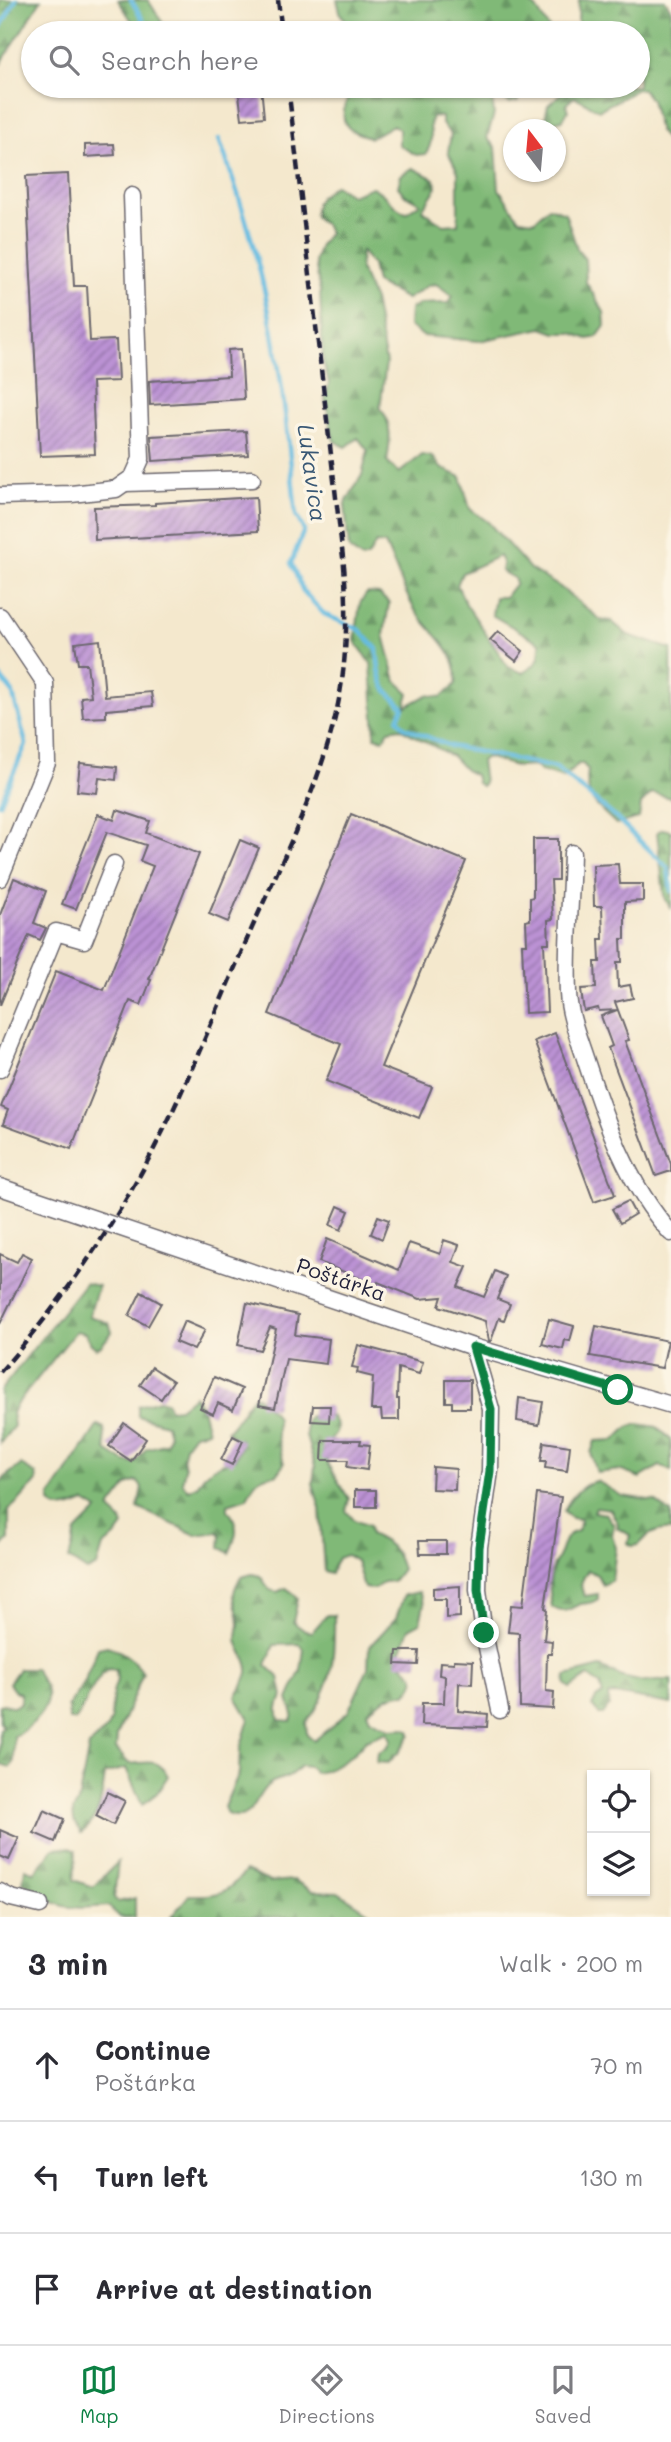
<!DOCTYPE html>
<meta charset="utf-8">
<style>
body{margin:0;font-family:Mali,sans-serif;background:#f2f2f3;color:#2b2b33}
.controls{position:absolute;right:21px;bottom:21px;display:grid;overflow:hidden;border-radius:0px;box-shadow:0 2px 5px #0004}
.controls button{width:63px;height:63px;display:grid;place-items:center;padding:0;border:0;border-bottom:2px solid #e1e1e2;background:#fff;color:#2b2b33;font:35px sans-serif}
.compass{position:absolute;left:503px;top:119px;width:63px;height:63px;border-radius:50%;background:#fff;box-shadow:0 2px 5px #0004;rotate:344deg}
.stop{position:absolute;width:21px;height:21px;margin:-16px;border:5px solid #0b8043;border-radius:50%;background:#fff}
.stop.end{background:#0b8043;border-color:#fff;box-shadow:0 2px 7px #0008}
.list{margin:0;padding:0;list-style:none}
h2{display:flex;justify-content:space-between;align-items:center;height:91px;margin:0;padding:0 28px;font-size:30px}
h2 small{font-size:23px;font-weight:400;color:#7c7c81}
.list li{display:grid;grid-template-columns:46px 1fr auto;gap:21px;align-items:center;box-sizing:border-box;height:112px;padding:0 28px;border-top:2px solid #e1e1e2}
.list b{display:block;font-size:26px;white-space:nowrap}
.list p{margin:0;font-size:23px;white-space:nowrap;color:#7c7c81}
.list em{font-size:23px;font-style:normal;color:#7c7c81}
.icon{flex:none;width:38px;height:38px;fill:none;stroke:currentColor;stroke-width:2;stroke-linecap:round;stroke-linejoin:round}
.map{position:relative;flex:none;width:671px;height:1917px;overflow:hidden}
.search{position:absolute;background:#fff;box-shadow:0 2px 5px #0004;left:21px;right:21px;top:21px;height:77px;display:flex;align-items:center;gap:18px;box-sizing:border-box;padding:0 24px;border-radius:38px;color:#7c7c81;font-size:26px}
.sheet{height:427px;background:#fff}
nav{display:flex;justify-content:space-around;align-items:center;box-sizing:border-box;height:98px;border-top:2px solid #e1e1e2;background:#fff;font-size:19px;color:#7c7c81}
nav a{display:grid;justify-items:center;gap:4px}
nav .on{color:#0b8043}
.map>svg:first-child{display:block}
.forest{fill:url(#forest-firs);stroke:#516e59;stroke-width:2;fill-rule:evenodd}
.lines{fill:none;stroke-linecap:round;stroke-linejoin:round}
.stream{stroke:#64bbe1;stroke-width:4.5}
.building{fill:url(#building-hatch)}
.minor-casing{stroke:#6c676e;stroke-width:19}
.minor{stroke:#fff;stroke-width:16}
.rail{stroke:#22223b;stroke-width:4.5;stroke-dasharray:10 5;stroke-linecap:butt}
.route{stroke:#0b8043;stroke-width:9}
.labels{text-anchor:middle;stroke-width:7;stroke-linejoin:round;paint-order:stroke}
.street-label{font-size:21px;fill:#22223b;stroke:#fcf5e5}
.water-label{font-size:23px;font-style:italic;fill:#395875;stroke:#fcf5e5}
</style>
<div class="map">
<svg width="671" height="1917" viewBox="0 0 671 1917">
<defs>
<pattern id="forest-firs" width="22" height="20" patternUnits="userSpaceOnUse" patternTransform="scale(1.75)"><rect width="22" height="20" fill="#80b977"/><path d="M5 1l3.5 6h-7zM16 11l3.5 6h-7z" fill="#689663"/></pattern>
<pattern id="building-hatch" width="6" height="6" patternUnits="userSpaceOnUse" patternTransform="scale(1.75)"><rect width="6" height="6" fill="#bb92d4"/><path d="M-1 1l2-2M0 6l6-6M5 7l2-2" fill="none" stroke="#9877ad"/></pattern>
</defs>
<rect width="100%" height="100%" fill="#fcf5e5"/>
<filter id="ink" filterUnits="userSpaceOnUse"><feTurbulence type="fractalNoise" baseFrequency=".0143" numOctaves="2"/><feDisplacementMap in="SourceGraphic" scale="14" xChannelSelector="R" yChannelSelector="G"/><feConvolveMatrix kernelMatrix="1 2 1 2 8 2 1 2 1" color-interpolation-filters="sRGB"/></filter>
<filter id="wash" filterUnits="userSpaceOnUse"><feTurbulence type="fractalNoise" baseFrequency=".00686" numOctaves="4" result="noise"/><feDisplacementMap in="SourceGraphic" scale="28" xChannelSelector="R" yChannelSelector="G"/><feGaussianBlur stdDeviation="1.57" result="paint"/><feColorMatrix in="noise" values="0 0 0 0 0 0 0 0 0 0 0 0 0 0 0 0 0 1.4 0 .05"/><feComposite in="paint" operator="in"/></filter>
<g filter="url(#wash)">
<rect width="100%" height="100%" fill="#f4e8cd"/>
<g class="forest">
<polygon points="0,0 41,0 0,65"/>
<polygon points="118,0 148,0 169,33 140,33"/>
<polygon points="337,0 525,0 536,8 552,33 339,33 341,27 348,22 341,15"/>
<path d="M579 0H665L671 10V146L659 131 651 100 643 90 635 89C624 100 612 101 600 110 589 108 585 100 574 97L566 104 568 111 562 120 554 122 545 118 548 105 561 94 553 86H578L587 92 593 86H638V33H583L578 22Z"/>
<path d="M355 86H521L518 101 509 103 498 93 492 97 494 114 487 138 496 148 499 189 519 219 534 221 549 207 565 213 578 251 585 259 586 282 604 312 605 326 597 337 588 339 572 333H556L542 328 479 341 423 336 409 326 410 309 419 304 448 303 453 296 436 284 429 285 407 299 376 283 372 265 361 251 360 269 374 300 386 363 380 408C393 423 390 443 387 462L399 473 422 455 433 457 441 468 461 477 470 509 488 522 530 569 560 587 601 620 611 621 628 635 671 649V798L652 793 641 804 639 818 616 824C597 805 584 800 588 770L583 764H578L564 778 540 771 535 766 518 767 486 757 481 761 484 782 482 786 477 783 475 775 465 770 452 756 400 728 389 730 383 739 375 737 371 663 355 641 360 603 367 593 379 594 389 603 384 635 396 681 409 693 405 707 427 695 441 697 456 684C461 653 431 633 415 610 403 590 395 565 385 544L376 543 368 557 362 559 349 549 345 504 362 475 368 451 358 438 346 447 334 441 325 399 329 383 323 361 320 291 315 261 320 245 329 233 326 226 315 217C313 200 323 194 335 185L351 195 372 187C388 195 391 207 406 213L420 203 405 195 398 187 401 175 413 168 434 179 437 187 422 210 444 225 458 224V172L448 152 451 134 442 124V117L432 116C426 131 437 134 426 154L416 155 399 145V129L393 125 370 138C364 135 354 133 349 128 337 118 348 95 355 86ZM499 556 503 564 501 571 514 578 516 583 505 597H495L492 615 540 643C541 660 537 664 523 673L508 667 466 604 457 585 462 573Z"/>
<polygon points="663,829 671,831 671,909 664,896 657,832"/>
<polygon points="85,1283 98,1286 89,1316 109,1323 112,1332 101,1346 96,1348 90,1343 85,1333 76,1331 16,1405 12,1413 14,1426 0,1443 0,1391"/>
<path d="M255 1395 274 1413 277 1419V1435L284 1464 276 1475C258 1475 254 1483 247 1498L228 1504V1510C240 1525 237 1536 229 1553L220 1547 221 1535 218 1532 196 1535 138 1508 142 1487 137 1481 127 1485 109 1509 121 1520 123 1526 115 1537 103 1546 97 1566 87 1571 69 1559 76 1532 98 1510 85 1502C72 1507 62 1513 50 1503V1497L98 1425 104 1428 106 1450 125 1462 135 1463 146 1449 167 1443 169 1435 166 1424 138 1416V1406L159 1400 166 1402 170 1409 179 1408 194 1396 202 1408 208 1431 194 1434 185 1446 183 1456 185 1468 182 1482 188 1490 198 1485C206 1468 218 1465 235 1459L241 1448 237 1440 227 1431C241 1419 242 1406 255 1395Z"/>
<path d="M310 1416 323 1419 331 1416 337 1425 336 1432 325 1447 328 1465 349 1499 346 1511 354 1520 369 1526 370 1534C391 1544 395 1547 402 1569L393 1581 384 1582 374 1589 364 1588 356 1561 346 1555 338 1558 331 1573 324 1571 320 1508 313 1484 315 1466 306 1436V1421Z"/>
<polygon points="638,1424 657,1427 671,1440 671,1471 660,1466 640,1478 619,1470 597,1473 591,1453 595,1441 615,1440 628,1427"/>
<path d="M21 1465 36 1474 37 1482C25 1491 21 1502 9 1509V1539L0 1549V1483L6 1476Z"/>
<path d="M597 1481 622 1496 655 1501 671 1513V1530C658 1528 646 1535 638 1545L632 1546 628 1543 630 1535 617 1528 618 1524 610 1509 596 1507 594 1512 606 1514 614 1525 612 1535 616 1548 612 1580 603 1585 597 1575 588 1570C582 1580 578 1585 585 1596L598 1594V1599C591 1604 588 1603 581 1604 568 1608 566 1616 552 1607 548 1589 549 1572 558 1557 565 1545 561 1535 578 1531L581 1519 571 1518 564 1511C569 1499 583 1483 597 1481Z"/>
<path d="M252 1574 260 1576 270 1590 277 1592 286 1588 293 1593 298 1599 293 1622 305 1631 312 1632 327 1615H334C335 1656 333 1690 306 1723L307 1735 314 1741 348 1712 368 1668 369 1647 396 1618 404 1595 419 1592 424 1604 420 1623 409 1629 398 1658C405 1673 426 1673 406 1694 390 1693 379 1702 367 1712L370 1719 390 1729 404 1728 409 1730 410 1734 400 1751 388 1763 377 1762 378 1753 388 1746 391 1740 387 1732 366 1740 352 1755 325 1771 315 1773 309 1767 300 1766C287 1782 280 1776 268 1785 253 1798 254 1824 227 1814L224 1807 239 1773 240 1749 249 1719 236 1697C239 1690 247 1680 248 1672 249 1662 242 1654 239 1646 235 1639 238 1632 239 1624 239 1603 226 1600 241 1577ZM299 1644 304 1649 301 1670 288 1699 293 1714 291 1721 279 1720C277 1711 277 1704 283 1696L279 1677 266 1665 274 1645Z"/>
<path d="M107 1646C122 1651 134 1659 143 1673L117 1736 116 1749 129 1764C148 1763 158 1757 168 1776L157 1793 142 1805 126 1768 105 1774C102 1796 100 1820 81 1833L74 1821 73 1811 78 1802 89 1746 106 1730 111 1720 113 1691 117 1680 116 1670 109 1669C92 1680 87 1704 75 1720H69L68 1707 84 1682 98 1648Z"/>
<polygon points="600,1667 622,1677 643,1682 671,1680 671,1704 615,1694 608,1695 609,1706 603,1714 599,1714 592,1706 596,1698 603,1695 600,1685 588,1676 570,1688 565,1684 566,1676"/>
<path d="M19 1669H36C39 1680 43 1681 46 1688 53 1707 30 1729 14 1736V1761L10 1767 0 1765V1729L3 1727 0 1721V1705L4 1704 14 1707 21 1702 20 1693 14 1691 9 1683Z"/>
<path d="M71 1847 76 1850 74 1880 93 1887 118 1862 114 1898 117 1902 135 1898V1917H120L108 1906C62 1910 62 1909 23 1883L25 1868 35 1872 53 1849Z"/>
<path d="M246 1871 270 1882 294 1880 312 1891 338 1892 376 1917H171L189 1895C221 1895 225 1895 246 1871Z"/>
</g>
<g class="lines">
<g class="stream">
<polyline points="131,0 151,33"/>
<polyline points="0,28 16,0"/>
<path d="M219 139C238 192 256 247 267 303 282 373 289 444 296 515L304 530 291 563 303 591 324 614 360 630 377 649C378 663 379 684 390 694 395 699 399 701 403 707L398 719 404 727 450 746 556 768 614 816 668 868 671 891"/>
<polyline points="0,677 12,691 26,744 0,804"/>
</g>
</g>
<g id="blocks">
<g class="building">
<polygon points="238,86 261,86 264,117 242,119"/>
<polygon points="114,144 115,155 85,157 85,145"/>
<polygon points="68,174 74,286 87,286 90,341 116,340 118,381 92,382 95,454 40,456 26,176"/>
<polygon points="241,349 244,399 150,405 149,381 229,376 228,350"/>
<polygon points="246,431 248,455 153,461 151,436"/>
<polygon points="256,497 258,531 95,540 94,507 155,505 155,503"/>
<polygon points="498,631 523,651 516,661 490,640"/>
<polygon points="100,640 105,696 151,692 153,706 106,710 106,717 83,718 81,697 91,696 87,664 78,664 75,643"/>
<polygon points="80,763 117,767 116,780 99,778 97,793 77,791"/>
<polygon points="117,810 150,821 146,833 199,854 149,979 151,980 141,1005 130,1001 71,1149 3,1124 8,1110 1,1107 56,971 104,990 153,866 140,861 146,845 107,832 76,909 62,904 98,814 114,820"/>
<polygon points="351,814 466,861 381,1067 432,1087 419,1118 326,1081 341,1044 269,1014"/>
<polygon points="533,839 558,839 558,880 551,880 553,919 548,920 549,943 544,943 547,1012 525,1013 522,944 527,944 526,921 530,920 530,898 533,897"/>
<polygon points="240,840 259,848 228,922 209,914"/>
<polygon points="618,864 620,884 643,884 643,901 625,902 625,939 621,939 622,962 617,962 618,987 630,985 633,998 615,1002 629,1040 625,1041 671,1164 671,1171 656,1176 608,1048 612,1046 601,1016 617,1010 599,1011 598,1008 584,1011 582,998 581,989 596,988 595,962 600,962 599,939 603,939 602,906 594,906 593,865"/>
<polygon points="14,878 46,891 34,923 46,928 40,940 29,935 0,1005 0,915"/>
<polygon points="555,1033 615,1195 594,1202 534,1041"/>
<polygon points="628,1201 635,1214 620,1223 612,1209"/>
<polygon points="338,1206 349,1211 341,1230 330,1225"/>
<polygon points="378,1216 389,1220 382,1239 371,1234"/>
<polygon points="327,1239 399,1270 409,1243 440,1254 444,1240 459,1245 453,1262 467,1267 458,1287 484,1297 495,1271 506,1276 497,1299 510,1304 504,1320 499,1318 491,1341 489,1341 485,1321 439,1306 442,1297 420,1299 378,1282 377,1285 319,1262"/>
<polygon points="22,1253 32,1258 0,1324 0,1254 17,1262"/>
<polygon points="141,1292 161,1303 148,1326 129,1316"/>
<polygon points="247,1303 298,1315 295,1335 329,1339 326,1364 286,1359 275,1408 259,1405 276,1329 270,1327 260,1350 238,1345"/>
<polygon points="549,1319 574,1326 570,1341 565,1340 563,1349 542,1344"/>
<polygon points="184,1321 205,1330 194,1350 175,1342"/>
<polygon points="596,1326 668,1341 662,1368 590,1356"/>
<polygon points="358,1345 423,1362 419,1374 398,1368 397,1399 399,1399 399,1420 382,1420 381,1410 371,1410 373,1377 357,1373 358,1368 352,1367"/>
<polygon points="152,1367 173,1381 161,1399 140,1385"/>
<polygon points="214,1377 242,1389 233,1410 218,1403 213,1414 200,1408"/>
<polygon points="446,1380 470,1380 470,1408 452,1408 452,1402 446,1402"/>
<polygon points="519,1398 543,1402 539,1425 517,1421"/>
<polygon points="313,1406 330,1406 329,1422 311,1421"/>
<polygon points="124,1423 146,1439 131,1461 109,1446"/>
<polygon points="233,1436 243,1441 232,1465 221,1460"/>
<polygon points="323,1440 361,1440 360,1444 370,1445 367,1470 347,1467 348,1460 322,1460"/>
<polygon points="544,1442 570,1446 567,1471 545,1468 546,1461 541,1461"/>
<polygon points="433,1467 456,1469 455,1490 432,1489"/>
<rect x="355" y="1490" width="21" height="17"/>
<polygon points="537,1494 561,1497 545,1608 547,1609 544,1640 552,1641 551,1654 547,1654 546,1691 554,1692 553,1709 520,1707 519,1633 508,1632 511,1605 523,1606"/>
<polygon points="419,1541 446,1541 446,1554 420,1554"/>
<polygon points="460,1586 460,1617 446,1618 446,1599 433,1599 433,1588"/>
<polygon points="397,1651 419,1651 418,1665 396,1664"/>
<polygon points="454,1660 473,1661 472,1684 459,1683 458,1711 488,1714 487,1727 421,1725 422,1703 444,1703 445,1676 439,1675 440,1662 454,1663"/>
<polygon points="107,1792 125,1801 113,1825 96,1816"/>
<polygon points="44,1810 64,1819 55,1842 34,1833"/>
<polygon points="0,1830 19,1838 9,1860 0,1856"/>
</g>
</g>
</g>
<g filter="url(#ink)">
<use href="#blocks" fill-opacity="0" stroke="#6c676e" stroke-width="2"/>
<g class="lines">
<defs>
<g id="minor">
<polyline points="125,483 252,479"/>
<polyline points="0,496 71,494 116,489 133,477 141,459 132,196"/>
<polyline points="0,616 45,683 47,763 0,878"/>
<path d="M572 853C571 899 566 947 568 993 569 1016 579 1039 586 1061 606 1122 627 1184 671 1233"/>
<polyline points="0,1069 56,932 84,940 114,864"/>
<polyline points="0,1187 473,1347 671,1405"/>
<polyline points="473,1347 491,1409 490,1471 479,1547 478,1590 484,1633 500,1710"/>
<polyline points="0,1892 11,1898 40,1905"/>
</g>
</defs>
<use href="#minor" class="minor-casing"/>
<use href="#minor" class="minor"/>
<g class="rail">
<polyline points="278,0 282,33"/>
<path d="M0 1372C65 1299 120 1218 163 1131 192 1072 216 1011 242 951 275 873 319 792 337 709 347 662 348 614 344 566L288 86"/>
</g>
</g>
</g>
<g class="lines" filter="url(#ink)">
<polyline class="route" points="484,1633 478,1590 479,1547 490,1471 491,1409 473,1347 618,1390"/>
</g>
<g class="labels">
<g class="street-label">
<text transform="translate(341 1280) rotate(19)" y="7">Poštárka</text>
</g>
<g class="water-label">
<text transform="translate(312 473) rotate(82)" y="8">Lukavica</text>
</g>
</g>
</svg>
<div class="controls">
<button><svg class="icon" aria-label="locate" viewBox="0 0 24 24"><circle cx="12" cy="12" r="6"/><path d="M12 2v4M12 18v4M2 12h4M18 12h4"/></svg></button>
<button><svg class="icon" aria-label="layers" viewBox="0 0 24 24"><path d="M12 4l9 5-9 5-9-5zM3 14l9 5 9-5"/></svg></button>
</div>
<svg class="compass" viewBox="-18 -18 36 36"><path d="M0-13l5 13h-10z" fill="#e53935"/><path d="M0 13l5-13h-10z" fill="#7c7c81"/></svg>
<div class="stop" style="left:618px;top:1390px"></div>
<div class="stop end" style="left:484px;top:1633px"></div>
<div class="search"><svg class="icon" aria-label="search" viewBox="0 0 24 24"><circle cx="10" cy="10" r="6"/><path d="M15 15l6 6"/></svg>Search here</div>
</div>
<section class="sheet">
<h2>3 min<small>Walk · 200 m</small></h2>
<ul class="list">
<li><svg class="icon" aria-label="ahead" viewBox="0 0 24 24"><path d="M12 20V5M6 11l6-6 6 6"/></svg><div><b>Continue</b><p>Poštárka</p></div><em>70 m</em></li>
<li><svg class="icon" aria-label="left" viewBox="0 0 24 24"><path d="M17 20v-9H6M10 6l-5 5 5 5"/></svg><div><b>Turn left</b></div><em>130 m</em></li>
<li><svg class="icon" aria-label="arrive" viewBox="0 0 24 24"><path d="M6 21V4h12l-3 4 3 4H6"/></svg><div><b>Arrive at destination</b></div></li>
</ul>
</section>
<nav>
<a class="on"><svg class="icon" aria-label="map" viewBox="0 0 24 24"><path d="M3 6l6-2 6 2 6-2v14l-6 2-6-2-6 2zM9 4v14M15 6v14"/></svg>Map</a>
<a><svg class="icon" aria-label="directions" viewBox="0 0 24 24"><path d="M12 3l9 9-9 9-9-9zM9 14v-3h6M13 9l2 2-2 2"/></svg>Directions</a>
<a><svg class="icon" aria-label="saved" viewBox="0 0 24 24"><path d="M7 4h10v16l-5-4-5 4z"/></svg>Saved</a>
</nav>
